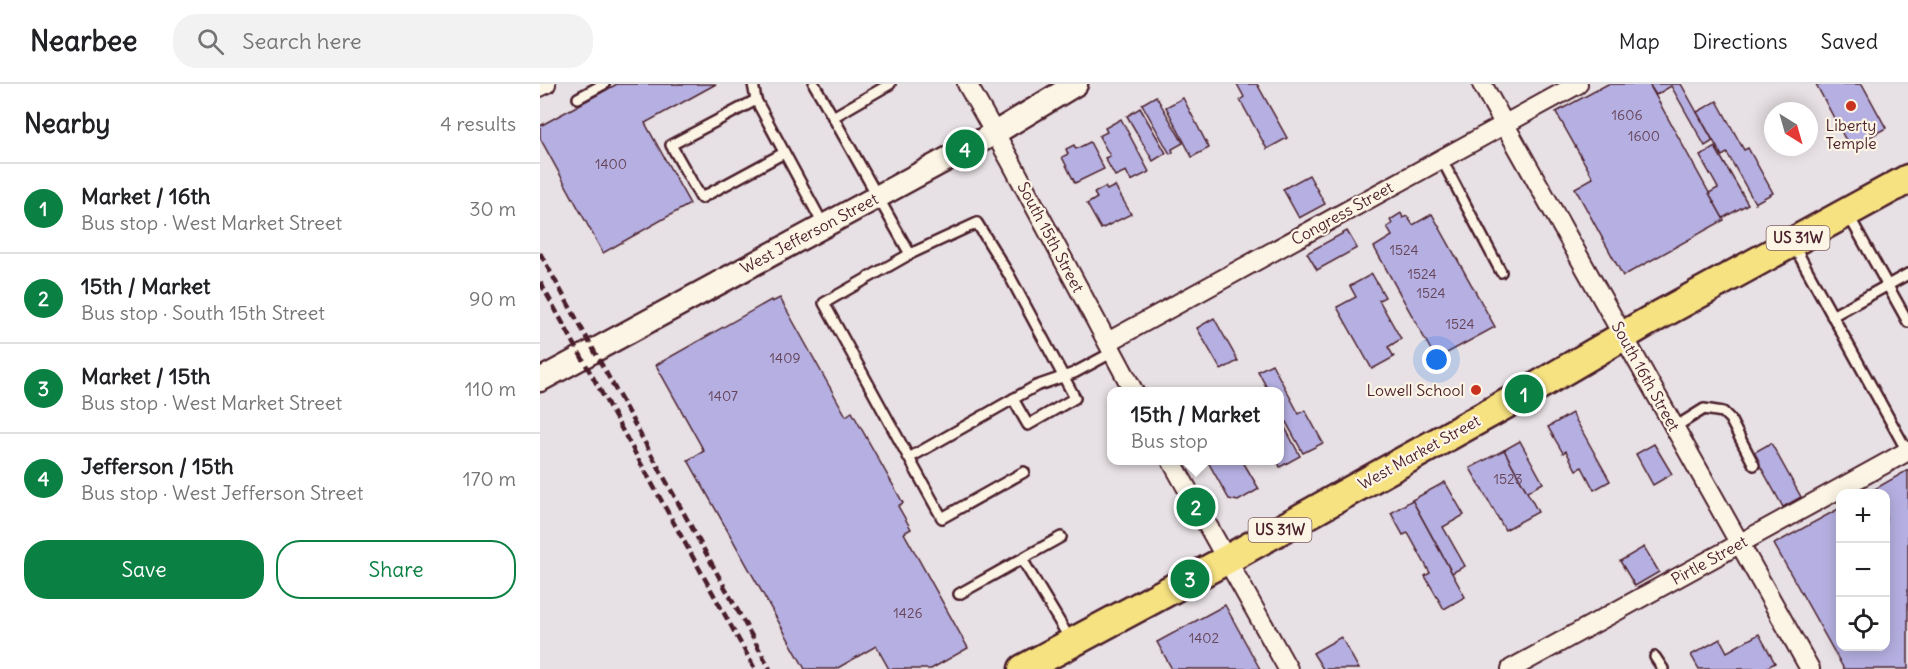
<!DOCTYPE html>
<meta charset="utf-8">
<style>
body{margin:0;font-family:Delius,sans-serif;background:#f2f2f2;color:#202124}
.controls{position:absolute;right:18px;bottom:18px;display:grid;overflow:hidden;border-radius:12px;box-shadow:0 3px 15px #0003}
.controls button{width:54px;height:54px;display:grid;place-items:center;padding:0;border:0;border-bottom:2px solid #e0e0e0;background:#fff;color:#202124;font:30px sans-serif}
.compass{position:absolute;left:1224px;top:18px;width:54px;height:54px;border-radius:50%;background:#fff;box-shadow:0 3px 15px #0003;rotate:143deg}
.you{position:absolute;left:897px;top:276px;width:21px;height:21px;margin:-15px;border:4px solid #fff;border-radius:50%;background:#1a73e8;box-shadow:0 0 0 9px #1a73e833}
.badge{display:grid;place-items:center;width:39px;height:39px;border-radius:50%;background:#0b8043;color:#fff;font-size:20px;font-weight:700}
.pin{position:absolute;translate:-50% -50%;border:3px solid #fff;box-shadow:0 2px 6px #0006}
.popup{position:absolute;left:567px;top:303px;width:177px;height:78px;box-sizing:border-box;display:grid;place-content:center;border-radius:12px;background:#fff;filter:drop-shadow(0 2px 4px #0005);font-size:20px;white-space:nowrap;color:#757577}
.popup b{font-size:22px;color:#202124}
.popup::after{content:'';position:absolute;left:50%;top:100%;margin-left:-12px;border:12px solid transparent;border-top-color:#fff}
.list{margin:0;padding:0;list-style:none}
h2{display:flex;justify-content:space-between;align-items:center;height:78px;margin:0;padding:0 24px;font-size:26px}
h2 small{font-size:20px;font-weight:400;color:#757577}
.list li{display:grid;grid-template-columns:39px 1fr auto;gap:18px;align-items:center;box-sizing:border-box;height:90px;padding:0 24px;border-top:2px solid #e0e0e0}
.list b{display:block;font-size:22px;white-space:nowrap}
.list p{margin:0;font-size:20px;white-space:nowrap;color:#757577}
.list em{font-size:20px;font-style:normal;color:#757577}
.actions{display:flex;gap:12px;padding:18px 24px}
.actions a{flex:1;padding:14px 0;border:2px solid #0b8043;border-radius:24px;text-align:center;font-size:21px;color:#0b8043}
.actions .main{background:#0b8043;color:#fff}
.icon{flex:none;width:33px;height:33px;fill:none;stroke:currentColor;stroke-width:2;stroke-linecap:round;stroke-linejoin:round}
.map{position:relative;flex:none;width:1368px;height:585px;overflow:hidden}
header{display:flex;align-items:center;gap:36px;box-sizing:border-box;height:84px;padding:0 30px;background:#fff;border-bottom:2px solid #e0e0e0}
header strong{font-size:28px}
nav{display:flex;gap:33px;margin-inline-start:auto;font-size:21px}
.search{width:420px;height:54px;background:#f2f2f2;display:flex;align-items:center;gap:15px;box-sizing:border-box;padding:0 21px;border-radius:24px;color:#757577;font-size:22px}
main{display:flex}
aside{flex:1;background:#fff}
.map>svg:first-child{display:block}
.building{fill:#b5b0e1;stroke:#4a1f2b;stroke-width:1.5}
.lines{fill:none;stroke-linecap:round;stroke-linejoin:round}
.service-casing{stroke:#4a1f2b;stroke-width:14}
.minor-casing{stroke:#4a1f2b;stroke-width:22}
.tertiary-casing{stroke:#4a1f2b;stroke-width:27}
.primary-casing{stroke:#4a1f2b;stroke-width:33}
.service{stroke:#fcf5e5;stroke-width:9}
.minor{stroke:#fcf5e5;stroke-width:18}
.tertiary{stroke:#fcf5e5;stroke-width:22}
.primary{stroke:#f7e281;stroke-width:28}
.rail{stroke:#4a1f2b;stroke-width:4.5;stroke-dasharray:9 4.5;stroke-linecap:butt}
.poi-dot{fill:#c8321e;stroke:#fcf5e5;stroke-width:2}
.labels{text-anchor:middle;stroke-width:4.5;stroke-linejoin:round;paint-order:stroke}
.number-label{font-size:14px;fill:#654358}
.shield{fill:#fcf5e5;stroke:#7f5f63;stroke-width:1.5}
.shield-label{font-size:15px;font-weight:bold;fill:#4a1f2b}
.poi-label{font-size:16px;fill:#4a1f2b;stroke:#fcf5e5}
.street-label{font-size:16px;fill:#4a1f2b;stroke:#fcf5e5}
</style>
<header>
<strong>Nearbee</strong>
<div class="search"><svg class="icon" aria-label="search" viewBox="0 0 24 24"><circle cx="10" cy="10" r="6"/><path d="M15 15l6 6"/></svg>Search here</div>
<nav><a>Map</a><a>Directions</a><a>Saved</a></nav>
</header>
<main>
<aside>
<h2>Nearby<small>4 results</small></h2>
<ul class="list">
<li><span class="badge">1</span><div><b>Market / 16th</b><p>Bus stop · West Market Street</p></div><em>30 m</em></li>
<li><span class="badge">2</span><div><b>15th / Market</b><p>Bus stop · South 15th Street</p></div><em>90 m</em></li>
<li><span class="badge">3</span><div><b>Market / 15th</b><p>Bus stop · West Market Street</p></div><em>110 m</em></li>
<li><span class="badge">4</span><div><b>Jefferson / 15th</b><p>Bus stop · West Jefferson Street</p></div><em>170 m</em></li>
</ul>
<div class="actions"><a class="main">Save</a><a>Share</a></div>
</aside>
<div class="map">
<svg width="1368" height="585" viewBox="0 0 1368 585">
<rect width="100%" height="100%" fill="#e7e0e4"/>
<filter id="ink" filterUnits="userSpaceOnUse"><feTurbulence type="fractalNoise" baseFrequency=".0167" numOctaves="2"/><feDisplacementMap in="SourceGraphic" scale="12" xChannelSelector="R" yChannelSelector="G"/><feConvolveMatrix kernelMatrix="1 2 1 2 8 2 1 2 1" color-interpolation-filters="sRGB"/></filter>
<g filter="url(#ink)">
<g class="building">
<polygon points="77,0 176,0 105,39 150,120 63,169 0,54 0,42"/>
<polygon points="697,0 717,0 747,54 727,65 700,16 704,13"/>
<polygon points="1068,0 1109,0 1184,136 1083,192 1035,104 1053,94 1016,28"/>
<polygon points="1109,0 1141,0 1173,57 1165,62 1131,2 1116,11"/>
<polygon points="1276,0 1322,0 1346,44 1310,64"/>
<polygon points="616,12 643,59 632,65 633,68 630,70 602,20"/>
<polygon points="643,14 669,64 652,73 626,23"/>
<polygon points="1177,17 1204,66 1208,64 1233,109 1215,119 1187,69 1182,72 1157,28"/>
<polygon points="600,24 626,69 613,77 587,32"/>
<polygon points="581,35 609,88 591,97 586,87 575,92 565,74 570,72 559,52 567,48 565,44"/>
<polygon points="550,58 564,85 535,99 522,73 528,70 526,65 534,61 536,65"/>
<polygon points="1175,63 1208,120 1183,134 1169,109 1178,104 1160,72"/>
<polygon points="769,91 785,120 759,134 743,105"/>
<polygon points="575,102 591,130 561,145 547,120 557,114 554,109 565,103 567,106"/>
<polygon points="861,129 863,134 867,132 873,141 892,130 955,243 896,275 834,163 852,152 847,143 852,140 850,136"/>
<polygon points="807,147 817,164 777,186 767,169"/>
<polygon points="832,190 845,213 839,216 861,255 848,263 854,273 832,285 797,223 816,213 810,202"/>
<polygon points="240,214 306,332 312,328 363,419 358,422 371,445 364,449 428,564 391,585 349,585 336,562 296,585 265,585 148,376 164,367 116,281 231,216 232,218"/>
<polygon points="674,234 698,277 681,286 657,244"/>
<polygon points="732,280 759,330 765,326 783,359 763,369 740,327 740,308 729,308 718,287"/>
<polygon points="1032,329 1070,397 1054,406 1042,383 1036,386 1026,367 1023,369 1008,343"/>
<polygon points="742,338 760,372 740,383 737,376 740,376 740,339"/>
<polygon points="980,357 1003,399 987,408 964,366"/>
<polygon points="1231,359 1261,413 1243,423 1213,369"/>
<polygon points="1114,360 1132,390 1113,401 1096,370"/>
<polygon points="964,366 998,428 965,446 930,384"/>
<polygon points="671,376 702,376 719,405 698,417 689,415 668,378"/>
<polygon points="1368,386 1368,585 1304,585 1234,460 1300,424 1300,562 1346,562 1346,410 1326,410"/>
<polygon points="905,398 924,431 903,443 925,482 912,489 872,416"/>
<polygon points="872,416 925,513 904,525 885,492 890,489 868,449 863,451 851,429"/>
<polygon points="1104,463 1119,488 1095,502 1080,477"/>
<polygon points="685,521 720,585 632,585 617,558"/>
<polygon points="1219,550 1235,579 1224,585 1159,585 1151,571 1180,555 1187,568"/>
<polygon points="801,553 819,585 783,585 773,569"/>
</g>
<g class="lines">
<defs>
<g id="service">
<polyline points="213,0 216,16 284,142"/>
<polyline points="274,0 293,33"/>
<polyline points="350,0 293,33 370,170 437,139 469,191 535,314 488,341 473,315"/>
<polyline points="38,14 64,0"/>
<polyline points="216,16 131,61 161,114 244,69"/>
<polyline points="901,74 961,188"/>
<polyline points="1309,132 1368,238"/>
<polyline points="1254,162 1367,367"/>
<polyline points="370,170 284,219 369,374 496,302 534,289 573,268"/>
<polyline points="1292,232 1368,190"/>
<polyline points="1135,343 1164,325 1183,328 1190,335 1214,381"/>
<polyline points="369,374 402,434 484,388"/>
<polyline points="482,475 531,557"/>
<polyline points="419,510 521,453"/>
<polyline points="1115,573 1123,585"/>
</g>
<g id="minor">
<polyline points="427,0 470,76 594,308"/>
<polyline points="942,0 1270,585"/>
<polyline points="0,3 6,0"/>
<polyline points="568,258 1038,0"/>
<polyline points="631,376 748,585"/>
<polyline points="971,585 1368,367"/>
</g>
<polyline id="tertiary" points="0,296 455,49 536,0"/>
<polyline id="primary" points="483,585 686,476 984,310 1107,238 1368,95"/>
</defs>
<use href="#service" class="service-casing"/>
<use href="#minor" class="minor-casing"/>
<use href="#tertiary" class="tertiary-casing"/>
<use href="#primary" class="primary-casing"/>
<use href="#service" class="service"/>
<use href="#minor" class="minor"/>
<use href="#tertiary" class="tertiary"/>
<use href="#primary" class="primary"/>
<g class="rail">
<polyline points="0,169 230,585"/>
<polyline points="0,198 215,585"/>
</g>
</g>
</g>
<g class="poi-dot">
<circle cx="1311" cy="22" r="6"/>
<circle cx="936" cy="306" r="6"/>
</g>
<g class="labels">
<g class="number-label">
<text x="1087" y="36">1606</text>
<text x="1104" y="57">1600</text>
<text x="71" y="85">1400</text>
<text x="864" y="171">1524</text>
<text x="882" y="195">1524</text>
<text x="891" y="214">1524</text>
<text x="920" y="245">1524</text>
<text x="245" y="279">1409</text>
<text x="183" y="317">1407</text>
<text x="968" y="400">1523</text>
<text x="368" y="534">1426</text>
<text x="664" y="559">1402</text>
</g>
<g class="shield">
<rect x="1226.5" y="142" width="63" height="24" rx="4.5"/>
<rect x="708.5" y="434" width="63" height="24" rx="4.5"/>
</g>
<g class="shield-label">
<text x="1258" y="159">US 31W</text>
<text x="740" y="451">US 31W</text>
</g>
<g class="poi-label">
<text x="1311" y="47">Liberty<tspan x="1311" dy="18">Temple</tspan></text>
<text x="924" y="312" text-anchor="end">Lowell School</text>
</g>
<g class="street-label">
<text transform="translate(802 129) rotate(-29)" y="6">Congress Street</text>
<text transform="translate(269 149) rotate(-28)" y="6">West Jefferson Street</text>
<text transform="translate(511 153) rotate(62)" y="6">South 15th Street</text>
<text transform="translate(1106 292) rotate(61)" y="6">South 16th Street</text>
<text transform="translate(879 368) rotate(-29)" y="6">West Market Street</text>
<text transform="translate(1169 476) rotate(-29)" y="6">Pirtle Street</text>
</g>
</g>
</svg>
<div class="controls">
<button>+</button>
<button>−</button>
<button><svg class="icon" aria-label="locate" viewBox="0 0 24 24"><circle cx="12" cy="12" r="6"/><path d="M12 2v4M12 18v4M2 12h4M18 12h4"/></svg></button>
</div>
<svg class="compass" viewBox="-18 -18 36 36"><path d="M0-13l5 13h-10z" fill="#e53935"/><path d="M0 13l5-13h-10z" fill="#757577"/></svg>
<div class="you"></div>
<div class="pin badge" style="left:984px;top:310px">1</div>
<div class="pin badge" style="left:656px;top:423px">2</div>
<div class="popup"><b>15th / Market</b>Bus stop</div>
<div class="pin badge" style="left:650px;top:495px">3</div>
<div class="pin badge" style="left:425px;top:65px">4</div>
</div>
</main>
